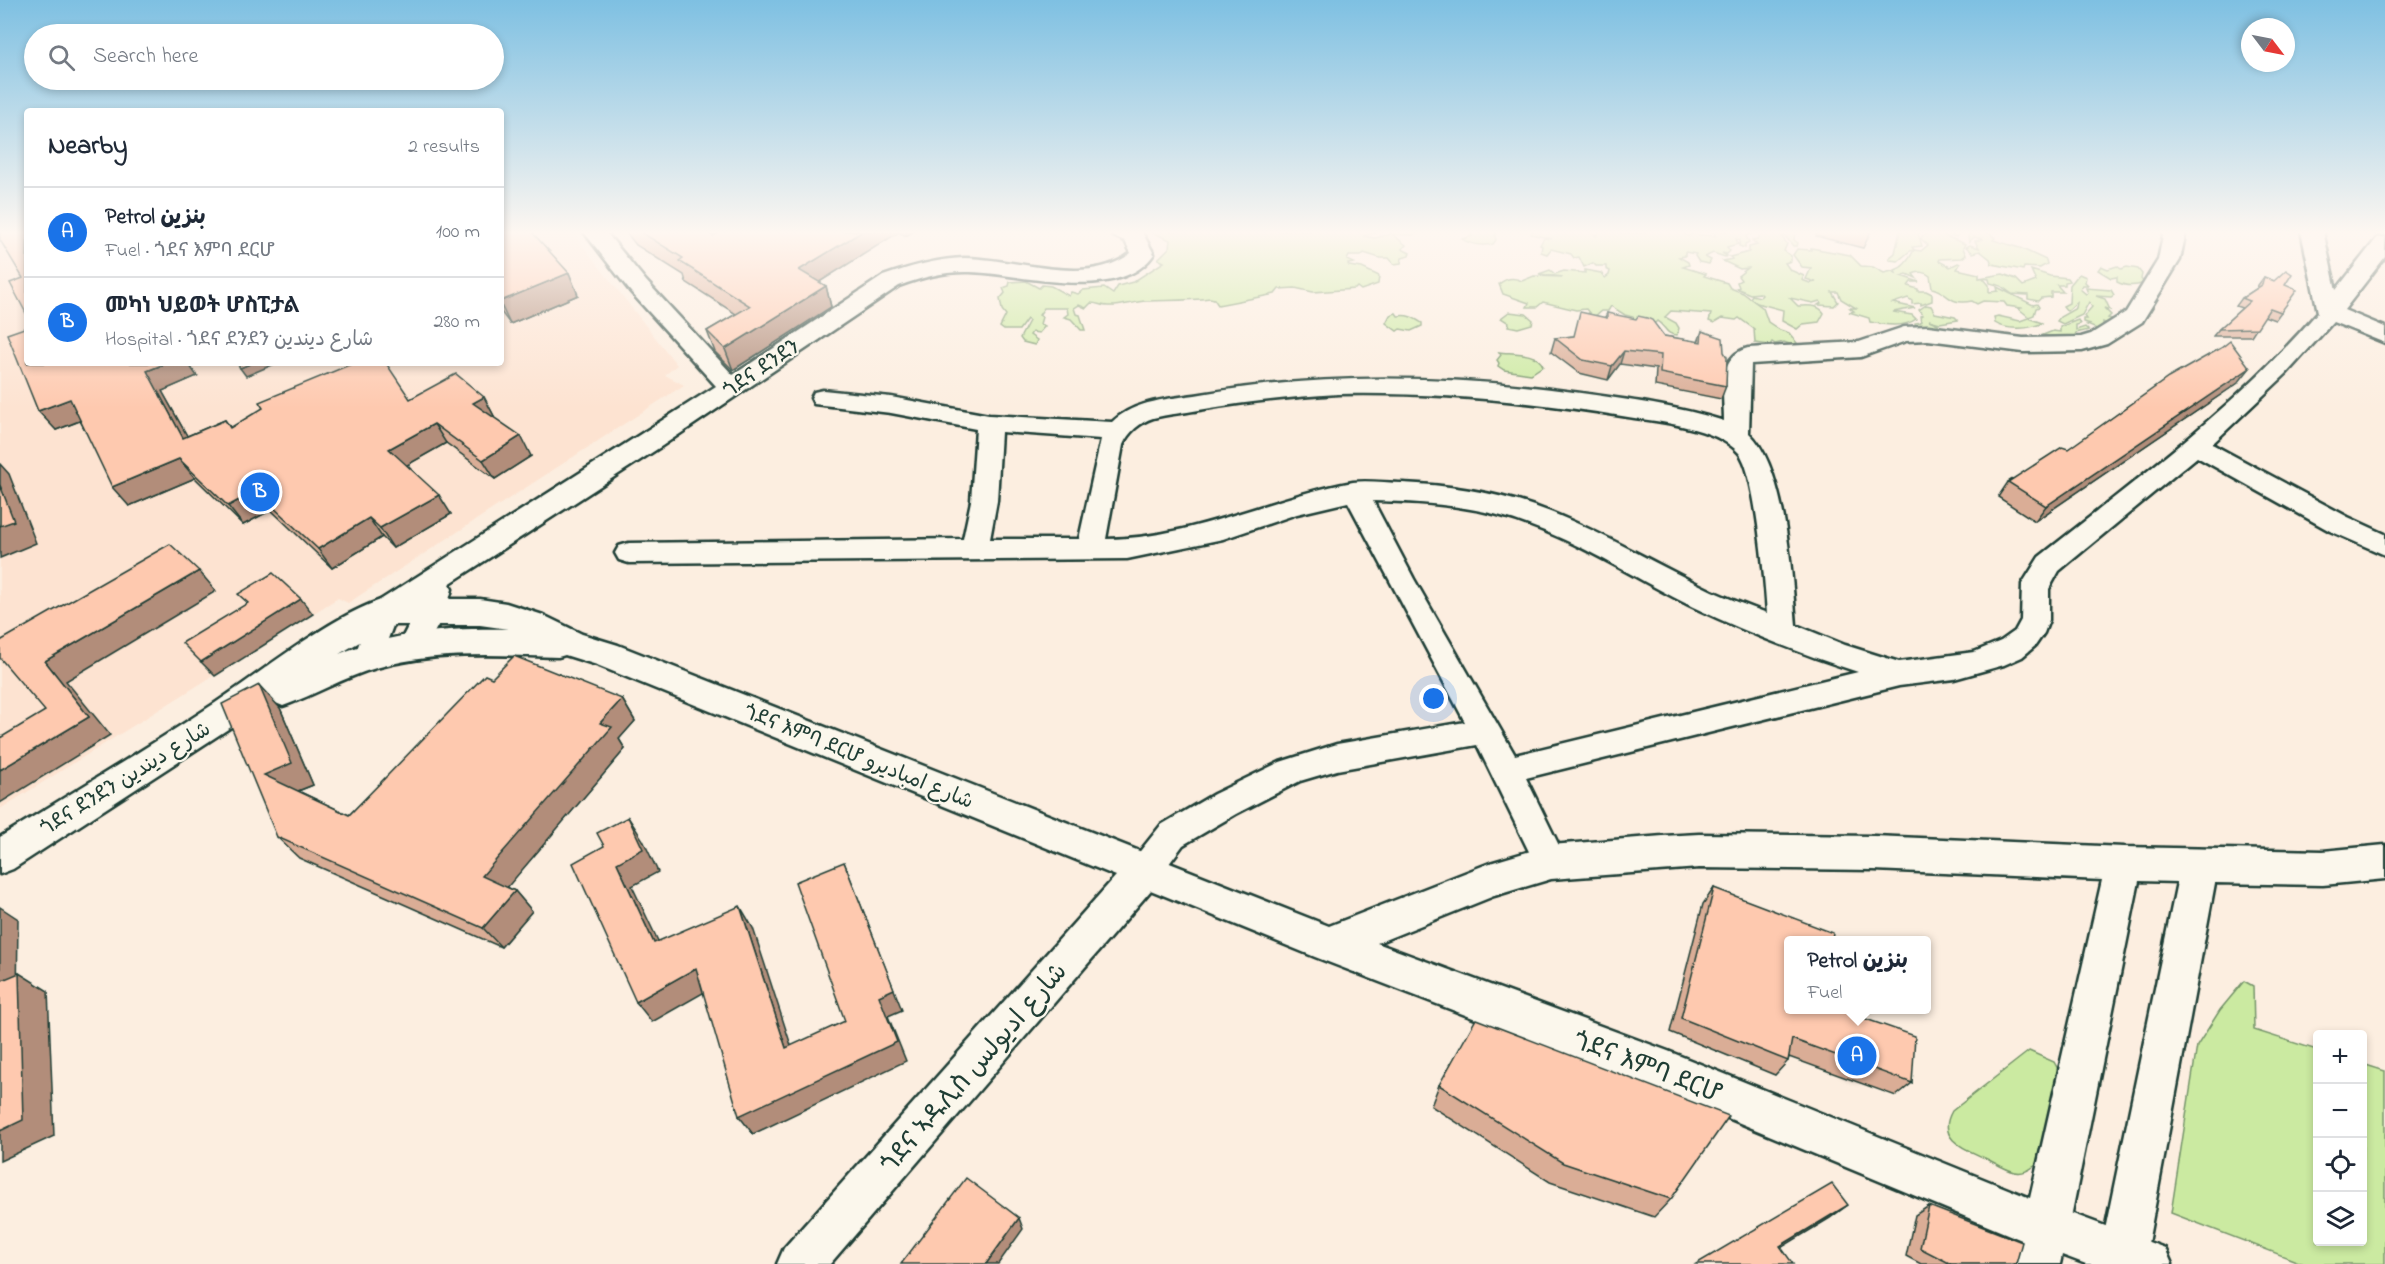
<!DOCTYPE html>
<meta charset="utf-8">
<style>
body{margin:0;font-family:"Indie Flower","Playpen Sans Arabic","Noto Sans Ethiopic",sans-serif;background:#f6f6f7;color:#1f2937}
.controls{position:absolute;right:18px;bottom:18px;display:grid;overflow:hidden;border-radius:6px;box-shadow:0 3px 9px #0003}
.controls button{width:54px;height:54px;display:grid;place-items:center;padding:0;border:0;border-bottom:2px solid #e0e1e3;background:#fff;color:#1f2937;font:30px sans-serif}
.compass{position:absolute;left:2241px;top:18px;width:54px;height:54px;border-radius:50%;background:#fff;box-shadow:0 3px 9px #0003;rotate:122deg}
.you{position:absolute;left:1434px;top:699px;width:21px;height:21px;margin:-15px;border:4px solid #fff;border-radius:50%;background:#1a73e8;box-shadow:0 0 0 9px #1a73e833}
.badge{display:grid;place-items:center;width:39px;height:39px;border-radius:50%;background:#1a73e8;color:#fff;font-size:20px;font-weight:700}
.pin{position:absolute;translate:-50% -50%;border:3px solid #fff;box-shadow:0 2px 6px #0006}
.popup{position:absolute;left:1784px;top:936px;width:147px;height:78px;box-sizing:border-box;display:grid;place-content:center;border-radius:6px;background:#fff;filter:drop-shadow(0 2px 4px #0005);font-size:20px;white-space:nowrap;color:#747a83}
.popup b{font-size:22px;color:#1f2937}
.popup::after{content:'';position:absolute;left:50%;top:100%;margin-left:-12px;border:12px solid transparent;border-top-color:#fff}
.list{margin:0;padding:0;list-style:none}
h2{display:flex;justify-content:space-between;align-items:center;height:78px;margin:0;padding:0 24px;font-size:26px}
h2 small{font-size:20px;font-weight:400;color:#747a83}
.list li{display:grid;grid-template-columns:39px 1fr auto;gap:18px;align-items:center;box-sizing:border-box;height:90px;padding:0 24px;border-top:2px solid #e0e1e3}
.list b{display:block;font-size:22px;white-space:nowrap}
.list p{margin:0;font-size:20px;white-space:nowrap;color:#747a83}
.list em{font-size:20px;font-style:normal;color:#747a83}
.icon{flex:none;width:33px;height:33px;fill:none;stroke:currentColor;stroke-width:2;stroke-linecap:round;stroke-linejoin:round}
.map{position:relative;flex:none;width:2385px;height:1264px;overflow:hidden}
.search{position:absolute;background:#fff;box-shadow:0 3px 9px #0003;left:24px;top:24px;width:480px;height:66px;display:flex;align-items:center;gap:15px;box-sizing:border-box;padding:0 21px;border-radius:33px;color:#747a83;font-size:22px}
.panel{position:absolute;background:#fff;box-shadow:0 3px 9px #0003;left:24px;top:108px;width:480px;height:258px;border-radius:6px}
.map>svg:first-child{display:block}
.built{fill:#fde3d1}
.green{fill:#cbeaa1;stroke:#75946a;stroke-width:1.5}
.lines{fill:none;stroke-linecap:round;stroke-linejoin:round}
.minor-casing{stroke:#1f3d34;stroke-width:5}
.tertiary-casing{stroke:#1f3d34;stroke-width:5}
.primary-casing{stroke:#1f3d34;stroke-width:5}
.trunk-casing{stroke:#1f3d34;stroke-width:5}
.minor{fill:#fbf7ec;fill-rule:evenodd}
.tertiary{fill:#fbf7ec;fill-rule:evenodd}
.primary{fill:#fbf7ec;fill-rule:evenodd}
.trunk{fill:#fbf7ec;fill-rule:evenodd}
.wall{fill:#daad96;stroke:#1f3d34;stroke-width:1.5}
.shaded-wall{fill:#b28d7a;stroke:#1f3d34;stroke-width:1.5}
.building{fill:#fec9af;stroke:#1f3d34;stroke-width:1.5}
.labels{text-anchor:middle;stroke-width:4.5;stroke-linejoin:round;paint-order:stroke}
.street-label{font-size:21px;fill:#1f3d34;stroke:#fbf7ec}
.near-street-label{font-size:26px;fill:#1f3d34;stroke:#fbf7ec}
</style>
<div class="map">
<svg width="2385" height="1264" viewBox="0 0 2385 1264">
<rect width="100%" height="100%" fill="#fceee0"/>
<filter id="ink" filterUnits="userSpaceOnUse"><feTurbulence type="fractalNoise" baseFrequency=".0167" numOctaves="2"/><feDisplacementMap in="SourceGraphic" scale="12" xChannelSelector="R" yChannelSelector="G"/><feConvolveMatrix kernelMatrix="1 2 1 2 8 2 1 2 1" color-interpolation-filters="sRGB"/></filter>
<g filter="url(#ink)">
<polygon class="built" points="0,231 27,231 27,363 501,363 501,231 571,231 677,365 665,375 684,385 348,603 338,598 0,809"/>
<g class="green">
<path d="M1149 231H1383L1363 236 1375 238 1391 234 1388 231H1418L1413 235 1392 234 1406 245 1402 249 1410 253 1409 256 1402 258 1401 263 1394 264 1389 258H1380L1364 253 1361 256H1349L1347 260 1354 263 1348 264 1349 266 1362 268 1379 276 1378 284 1361 290 1357 287 1355 289 1313 292 1295 288 1279 289 1275 294 1218 305 1214 299 1210 298C1187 301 1167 300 1146 301 1133 302 1120 307 1108 306 1101 306 1098 303 1091 303L1086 308 1079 305 1074 308 1076 314 1080 315 1085 330H1081L1071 319 1064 317 1068 314 1067 308H1044L1039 315 1042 317 1040 324 1045 326 1039 333 1032 332 1030 335 1037 340 1035 345 1023 342 1020 338 1029 321 1027 319 1019 330H1004L1000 327 1006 315 1002 310 1000 299 1005 293 1003 288 1009 286 1010 282 1026 281 1039 288 1042 285 1051 286 1069 296 1071 292 1078 294 1083 290 1104 288 1113 294 1118 286 1133 282 1164 262 1158 259 1169 248 1170 240Z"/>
<path d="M1469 231H1498L1495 235 1496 240 1493 244C1482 246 1471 245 1462 239L1472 236Z"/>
<path d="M1532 231H1592L1596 236 1599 231C1612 231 1638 236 1647 232L1634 231H1686L1683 233 1688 236 1692 234 1715 236V233L1707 231H1759L1746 236 1749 242 1745 244V248L1739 246 1740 240 1736 239 1738 244 1727 247 1730 251 1727 254 1722 253 1727 256 1725 257 1713 253 1705 257 1711 260 1709 264 1699 262 1695 256 1696 254 1685 252V256L1679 257 1688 262 1689 265 1683 267 1706 274 1704 276 1727 283 1730 288 1743 293 1763 308 1768 322 1780 330 1789 333 1797 343 1795 346 1784 342 1775 344 1772 342 1770 345 1755 343 1754 329 1739 318 1736 320 1722 318 1714 323 1709 321 1711 314 1671 311 1665 317 1676 323 1679 328 1677 335C1665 335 1666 326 1657 321L1655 323 1633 319V317L1625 315 1611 306 1608 311H1601L1595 316 1591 315 1586 309 1576 310 1543 302 1537 307H1527L1529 303 1503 294 1499 284C1506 278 1514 277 1522 281L1534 276 1563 277 1539 274 1550 270 1555 274 1564 271 1585 273V270L1601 273 1605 278 1609 275 1610 271 1606 269V266H1596L1593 263 1584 267 1579 257 1574 258 1571 254 1551 249 1547 254 1541 252 1542 246 1540 245 1544 238 1552 239 1531 234Z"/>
<path d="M1764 231H1795L1794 240 1798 243 1797 246H1793L1785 236 1782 237 1787 244 1784 251 1791 256V261L1785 263 1790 270 1804 276 1802 280 1810 283 1816 282 1806 279 1811 268 1802 267 1793 255 1797 249 1811 250V248L1850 255 1861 266 1873 267 1884 273 1892 271 1896 273 1895 270C1903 268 1910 258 1914 250L1910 251 1898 261 1890 260 1889 258 1895 253 1900 231H1926L1918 233 1922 246 1912 247 1914 250 1921 251 1928 245 1921 239 1922 236 1931 232 1936 234 1935 231H1962L1956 237 1945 233 1943 235 1965 244 1963 248 1966 255 1962 258 1940 259 1939 261 1950 267 1958 263 1960 264 1957 269 1979 274V278L2003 274 2016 279 2023 286 2036 281 2031 270 2050 276 2068 278 2070 281 2065 282V285H2057L2063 292H2051V297L2041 298 2038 301 2028 299V295L2012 294 2001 286 1990 283 1989 279 1983 278 1989 285V292L1998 291 1997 287 2033 305 2037 304 2039 307 2036 308 2034 315 2029 317 2019 309 2021 308 2007 306 2004 302 1983 301 1977 304 1972 301C1948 306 1949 292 1932 288L1930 276C1926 272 1918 271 1913 274L1916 278 1907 274 1901 276 1919 282H1911L1908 286 1918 289V291H1926L1932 294V301L1921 305V303L1912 304V301L1908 298 1893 303 1915 308 1893 312 1912 315 1916 319C1905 328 1884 325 1870 322L1869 318 1849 312 1854 311 1850 308H1856L1841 299 1838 292H1832L1838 302 1834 306 1818 305 1821 303 1820 301 1813 303 1790 298 1798 306C1809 306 1818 304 1824 313L1819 322 1803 324 1797 329 1782 321 1783 310 1757 303 1750 298 1752 295 1760 297 1762 295 1760 293 1750 294 1736 288 1739 287 1737 282 1741 280 1738 276 1748 268 1740 269 1723 261 1732 259 1730 257 1749 252V247L1757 245 1752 240 1758 239Z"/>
<path d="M1970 232C1980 232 1988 230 1995 238L1993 240 2020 248 2046 260 2047 264 2040 268 2024 267 2023 270 1992 264 1990 259 1980 251 1973 253 1966 247 1970 245 1979 248 1975 241 1983 239 1974 237 1969 242 1968 236Z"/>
<path d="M2101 266 2108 269 2117 266 2121 269 2127 267 2138 269 2142 274 2141 279 2144 283C2136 286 2126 287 2117 282V277L2111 278 2098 270Z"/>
<polygon points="2079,274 2086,277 2085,282 2088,285 2083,285 2080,289 2086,294 2088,293 2086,288 2111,290 2114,295 2111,297 2096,296 2105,299 2110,310 2104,308 2111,315 2108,318 2112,319 2108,325 2103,322 2103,327 2099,330 2087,325 2091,324 2083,322 2083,319 2086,319 2084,316 2092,307 2089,302 2082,315 2063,324 2057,321 2060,317 2076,308 2077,302 2067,311 2063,306 2069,303 2070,285"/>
<polygon points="1926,305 1931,306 1935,313 1955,317 1958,320 1940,323 1929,320 1938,324 1939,326 1933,329 1916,326 1915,323 1921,322 1920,316 1923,315 1919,310"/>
<polygon points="1509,312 1526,314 1533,320 1532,324 1518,328 1508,326 1509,323 1501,318"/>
<path d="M1396 313 1398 316C1408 314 1414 318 1422 323V326L1411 331 1400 329 1397 331 1386 323 1390 315Z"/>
<path d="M1998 316 2020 321 2028 318 2042 323C2031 329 2007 331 1995 323L1994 317Z"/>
<polygon points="2078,320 2080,324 2076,325 2076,330 2085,327 2088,330 2076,333 2073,340 2043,335 2053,331 2060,332 2060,327"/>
<path d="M1499 352C1511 354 1537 351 1543 366L1531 374 1504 370 1498 366 1499 363 1497 360 1501 355Z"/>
<polygon points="2244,981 2253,986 2254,1030 2317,1050 2318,1242 2362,1242 2363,1064 2385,1071 2385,1264 2304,1264 2171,1213 2197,1046 2220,1010"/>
<path d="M2029 1051 2054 1062 2059 1071 2036 1165C2029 1170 2023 1174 2015 1172 2006 1170 1997 1164 1989 1160 1968 1150 1935 1141 1952 1111Z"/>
</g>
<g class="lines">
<defs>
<g id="minor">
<path d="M583 231H605L646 281 733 375 883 276C909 267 936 259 964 258 1016 258 1088 288 1131 253L1125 241 1113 236 1111 231 1142 232 1154 254C1119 305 1021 273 970 272 945 271 922 277 899 286L662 446 449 584 452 589 446 611 421 656 411 659 401 656 397 648 420 603 396 618 378 665 368 668 358 665 354 657 374 604 716 386 630 291Z"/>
<path d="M2164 231H2186L2180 260 2142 322 2107 344 2082 351 2023 352 1928 340 1906 341 1861 357 1751 364 1749 433C1786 467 1792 576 1796 625L1845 645 1899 662 1974 652 2001 641 2015 631 2021 620 2022 584 2039 557C2136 480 2237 406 2318 312L2301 231H2323L2336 290 2377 238 2385 237V257L2344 310 2385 327V343L2333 322 2286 374 2212 444 2348 517 2385 534V555L2330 531 2197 457 2059 571 2049 589V620L2044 633 2035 646 2022 657 2004 665 1954 679 1899 686 1526 778 1567 862 1563 872 1551 876 1539 872 1477 745 1337 770 1300 781 1236 814 1183 845 1157 880 1145 885 1133 880 1129 870 1133 860 1161 825 1214 794 1280 762 1337 744 1465 722 1348 502 1297 514 1223 539 1127 559 629 563 619 560 615 553 619 546 629 543 963 539 971 501 976 429 891 413 814 404 811 398 814 392 823 390 891 397 989 415 1112 422C1135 400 1170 399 1201 394 1328 372 1454 375 1581 393 1629 400 1678 406 1724 421 1724 394 1716 357 1748 348L1859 342 1904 327 1928 326 2023 338 2081 337 2091 334 2126 312 2158 260ZM1338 394C1436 392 1532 401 1628 417 1660 422 1716 427 1739 453 1756 473 1765 584 1767 613 1748 606 1730 599 1712 591 1659 566 1608 535 1553 513 1506 494 1452 485 1402 483 1387 483 1368 480 1353 482 1270 497 1191 539 1106 539L1123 445C1128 433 1140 422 1153 418 1168 414 1184 413 1199 410 1245 402 1291 397 1338 394ZM1001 432 1101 439 1079 539H990L997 501ZM1373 501C1428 502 1483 506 1534 527 1590 548 1640 581 1693 607 1746 632 1801 654 1858 672L1515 755 1414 579Z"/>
</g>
<polygon id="tertiary" points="1145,853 1158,858 1164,870 1158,882 830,1264 777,1264 784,1248 1132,858"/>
<path id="primary" d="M384 599H480L506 603 543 615 582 634 618 645 1329 926 1490 863 1551 845 1663 836 1699 834 1874 836 2124 847 2323 851 2385 845V879L2323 885 2215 883 2146 1254 2142 1264H2104L2100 1254 2177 882 2139 881 2069 1227 2062 1243 2046 1250 1665 1092 1315 957 597 665 565 655 558 657C497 655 435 651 376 668 344 677 315 695 283 706L271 701 13 869 0 874V837C70 794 141 752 209 707 260 674 328 617 384 599ZM389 625H480L508 629C450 628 394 632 339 654ZM1699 868 1874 870 2102 880 2030 1198 1668 1051 1377 943 1494 896 1551 879Z"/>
<polygon id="trunk" points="2046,1204 2165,1248 2172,1264 2086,1264 2062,1255 2060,1264 2014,1264 2030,1211"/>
</defs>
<use href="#minor" class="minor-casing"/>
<use href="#tertiary" class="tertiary-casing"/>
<use href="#primary" class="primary-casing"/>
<use href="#trunk" class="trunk-casing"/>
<use href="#minor" class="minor"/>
<use href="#tertiary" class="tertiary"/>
<use href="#primary" class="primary"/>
<use href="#trunk" class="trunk"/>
</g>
<g class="wall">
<polygon points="501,231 569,273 578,295 510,324 501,312"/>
<polygon points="625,231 705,231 713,236 722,231 914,231 906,236 899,232 819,282 826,286 831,307 733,370 715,352 707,331 736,314 686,282 684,275 636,245"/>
<polygon points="1817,231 1871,231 1863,248 1816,236"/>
<polygon points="2264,277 2285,285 2281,312 2275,320 2264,316 2251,336 2213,336 2219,329 2242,308 2236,306 2242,298 2257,288 2258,285"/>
<polygon points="1607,313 1664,336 1698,342 1702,331 1726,386 1721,399 1655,386 1656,369 1620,364 1608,380 1579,373 1551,352 1555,338 1574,336 1605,317"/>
<polygon points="27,327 197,376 162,391 187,436 225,420 231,428 410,399 484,397 494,416 493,417 531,456 495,479 446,443 407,465 451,514 393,548 382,537 332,568 271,510 243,525 195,478 129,506 80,421 56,430"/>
<polygon points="2238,383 2035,521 1998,497 2008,482 2068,449"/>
<polygon points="492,678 622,699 635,721 619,739 625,749 507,887 515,891 532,911 501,947 299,858 277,837 280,708 313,785 298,791 349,815"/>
<polygon points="1714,888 1788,1010 1912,1083 1896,1096 1789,1057 1788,1061 1775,1075 1670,1032 1703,904"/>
<polygon points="1439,1085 1671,1199 1654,1217 1550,1182 1431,1106"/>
<polygon points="1929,1206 2016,1264 1921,1264 1906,1256 1915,1215"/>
</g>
<g class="shaded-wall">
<polygon points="863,231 899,231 899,232 805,291 799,270"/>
<polygon points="906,231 914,231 906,236"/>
<polygon points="569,273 578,295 510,324 501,305 501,301"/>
<polygon points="826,286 831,307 733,370 725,349"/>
<polygon points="1624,351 1620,364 1608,380 1612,366"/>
<polygon points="167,363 188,363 197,376 162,391 199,457 183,438 147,371"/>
<polygon points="252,363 277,363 246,376 240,368"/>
<polygon points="2250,368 2238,383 2035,521 2046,506"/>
<polygon points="484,397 494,416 484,422 473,403"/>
<polygon points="70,399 87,418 56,430 38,411"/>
<polygon points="434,424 446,443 402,468 389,449"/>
<polygon points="521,436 531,456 495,479 483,460"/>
<polygon points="179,459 195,478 129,506 112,487"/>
<polygon points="0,464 9,474 36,543 0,558"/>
<polygon points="256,491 271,510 243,525 228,506"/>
<polygon points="439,495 451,514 393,548 380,528"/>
<polygon points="369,518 382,537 332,568 318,549"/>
<polygon points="199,571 216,591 66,681 110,735 0,803 0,770 89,717 45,661"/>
<polygon points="301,599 313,614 215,676 201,662"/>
<polygon points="259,685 280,708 313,785 285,796 264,775"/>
<polygon points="622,699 635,721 619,739 625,749 499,897 482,876 600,723"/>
<polygon points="628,817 643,840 658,872 632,886 669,964 654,943 617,863"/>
<polygon points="844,862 902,1010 888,1016 906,1061 753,1134 739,1116 879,996"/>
<polygon points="515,891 532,911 501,947 483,928"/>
<polygon points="740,906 753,928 798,1067 786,1048"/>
<polygon points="0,907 18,919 17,1004 0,994"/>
<polygon points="696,968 710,989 652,1022 636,1002"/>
<polygon points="19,973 48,991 54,1136 0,1161 0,1131"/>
<polygon points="1848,1205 1830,1218 1764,1258 1780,1246"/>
<polygon points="1019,1218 1023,1229 998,1264 986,1264"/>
</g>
<g class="building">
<polygon points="0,231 27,231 27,315 10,283 23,278 0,240"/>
<polygon points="501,231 531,231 569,273 501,301"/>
<polygon points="639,231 705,231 713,236 722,231 863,231 799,270 826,286 725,349 707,331 750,306 679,261 683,258"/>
<polygon points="2286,270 2292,274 2285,285 2297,290 2281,312 2270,308 2257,328 2219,329 2250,301 2242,298 2262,285 2264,277 2274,281"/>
<polygon points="1580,312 1607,318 1607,313 1636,319 1638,316 1647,318 1652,320 1664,336 1701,342 1702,331 1723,338 1724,352 1727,357 1726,386 1660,373 1661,355 1624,351 1612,366 1583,360 1555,338 1574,336"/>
<polygon points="27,327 27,363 167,363 147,371 183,438 225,420 230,428 263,408 259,402 354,363 386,363 410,399 456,374 484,397 473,403 521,436 483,460 434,424 389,449 439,495 380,528 369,518 318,549 256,491 228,506 179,459 112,487 70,399 38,411 7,334"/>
<polygon points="2230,341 2250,368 2046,506 2008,482 2062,447 2068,449 2168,378 2221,348"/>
<polygon points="237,363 252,363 240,368"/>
<polygon points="0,485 14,521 0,526"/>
<polygon points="170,544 199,571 45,661 89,717 0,770 0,738 45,711 0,658 0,641"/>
<polygon points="273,573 301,599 201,662 182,643 248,603 238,594"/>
<polygon points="514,656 622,699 600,723 612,727 482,876 515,891 483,928 277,837 222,704 259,685 292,763 264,775 349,815 485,675 492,678"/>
<polygon points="628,817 643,849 617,863 654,943 740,906 786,1048 845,1021 795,882 844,862 894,989 879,996 897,1042 739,1116 696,968 636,1002 573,863 604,846 597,833"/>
<polygon points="1714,888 1833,933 1832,940 1788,940 1788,1010 1840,1010 1915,1036 1912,1083 1792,1039 1788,1061 1681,1018"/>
<polygon points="19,973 23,1120 0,1131 0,981"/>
<polygon points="1476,1019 1729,1116 1671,1199 1563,1163 1439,1085"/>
<polygon points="966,1178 1019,1218 986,1264 901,1264"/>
<polygon points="1832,1184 1848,1205 1780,1246 1793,1264 1696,1264"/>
<polygon points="1929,1206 2022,1242 2016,1264 1951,1264 1920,1248"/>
</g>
</g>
<linearGradient id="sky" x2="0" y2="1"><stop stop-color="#7ec0e2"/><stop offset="0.57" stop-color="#fef7f1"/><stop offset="1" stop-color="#fef7f1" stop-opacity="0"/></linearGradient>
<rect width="2385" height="408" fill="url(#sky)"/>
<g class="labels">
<g class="street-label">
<text transform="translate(761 368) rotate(-34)" y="7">ጎደና ደንደን</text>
<text transform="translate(859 756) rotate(22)" y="7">ጎደና እምባ ደርሆ شارع امباديرو</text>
<text transform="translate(125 778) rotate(-32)" y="7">ጎደና ደንደን شارع ديندين</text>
</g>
<g class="near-street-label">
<text transform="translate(1648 1066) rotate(21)" y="9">ጎደና እምባ ደርሆ</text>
<text transform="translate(973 1067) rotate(-49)" y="9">ጎደና ኣዱሊስ شارع اديولس</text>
</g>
</g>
</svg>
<div class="controls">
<button>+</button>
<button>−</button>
<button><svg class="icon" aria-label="locate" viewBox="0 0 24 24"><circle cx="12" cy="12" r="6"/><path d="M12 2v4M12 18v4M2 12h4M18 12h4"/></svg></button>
<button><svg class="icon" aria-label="layers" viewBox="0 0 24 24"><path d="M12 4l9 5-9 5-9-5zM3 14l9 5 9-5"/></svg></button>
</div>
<svg class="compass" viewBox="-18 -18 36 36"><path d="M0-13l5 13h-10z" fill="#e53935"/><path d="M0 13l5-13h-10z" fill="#747a83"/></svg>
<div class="you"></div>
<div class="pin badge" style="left:1857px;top:1056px">A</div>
<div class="popup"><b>Petrol بنزين</b>Fuel</div>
<div class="pin badge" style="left:260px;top:492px">B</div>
<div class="search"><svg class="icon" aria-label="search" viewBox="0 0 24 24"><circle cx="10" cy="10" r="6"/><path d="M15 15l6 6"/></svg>Search here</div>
<section class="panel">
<h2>Nearby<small>2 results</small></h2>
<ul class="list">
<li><span class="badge">A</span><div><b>Petrol بنزين</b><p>Fuel · ጎደና እምባ ደርሆ</p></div><em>100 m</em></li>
<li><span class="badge">B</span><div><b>መካነ ህይወት ሆስፒታል</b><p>Hospital · ጎደና ደንደን شارع ديندين</p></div><em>280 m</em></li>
</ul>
</section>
</div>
